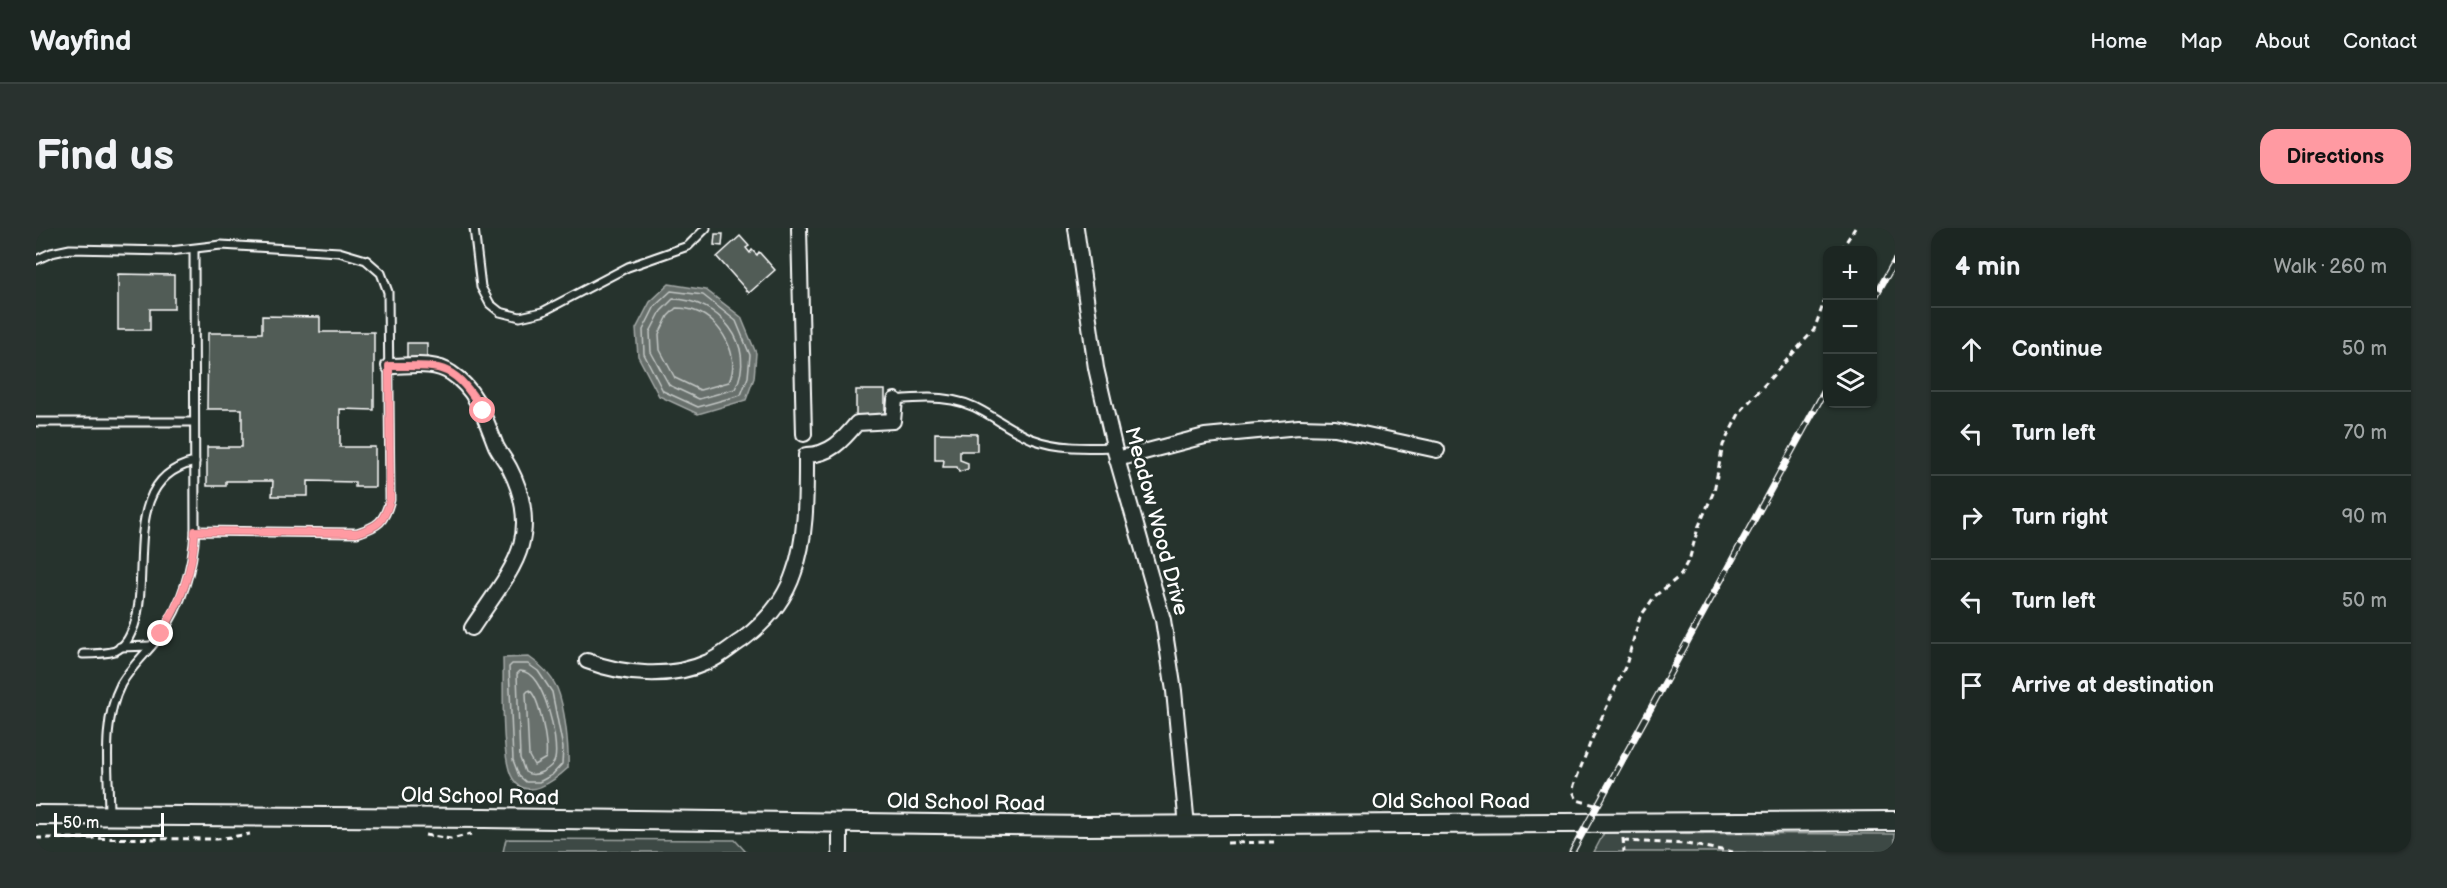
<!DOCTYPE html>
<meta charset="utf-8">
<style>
body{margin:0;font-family:"Balsamiq Sans",sans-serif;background:#29322f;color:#f1f3f6}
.controls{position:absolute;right:18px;top:18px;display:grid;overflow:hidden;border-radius:12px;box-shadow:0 2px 4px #0004}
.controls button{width:54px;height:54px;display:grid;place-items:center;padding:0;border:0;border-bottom:2px solid #3a4340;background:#1c2622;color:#f1f3f6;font:30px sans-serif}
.scale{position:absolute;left:18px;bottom:15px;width:110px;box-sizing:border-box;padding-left:6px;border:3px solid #fff;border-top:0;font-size:16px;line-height:21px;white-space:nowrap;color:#fff;-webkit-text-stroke:4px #26332d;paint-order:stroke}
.stop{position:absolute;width:18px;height:18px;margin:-14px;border:4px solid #ff9aa2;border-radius:50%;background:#fff}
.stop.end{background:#ff9aa2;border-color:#fff;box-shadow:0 2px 6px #0008}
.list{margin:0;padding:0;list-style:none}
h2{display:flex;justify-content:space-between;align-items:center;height:78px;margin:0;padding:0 24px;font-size:26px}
h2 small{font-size:20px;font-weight:400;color:#a0a5a5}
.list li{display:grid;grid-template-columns:39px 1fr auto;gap:18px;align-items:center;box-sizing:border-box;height:84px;padding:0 24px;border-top:2px solid #3a4340}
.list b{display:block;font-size:22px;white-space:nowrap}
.list em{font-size:20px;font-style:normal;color:#a0a5a5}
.icon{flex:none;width:33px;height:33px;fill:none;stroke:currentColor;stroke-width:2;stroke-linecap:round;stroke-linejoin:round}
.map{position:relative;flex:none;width:1859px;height:624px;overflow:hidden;border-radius:18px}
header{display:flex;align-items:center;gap:36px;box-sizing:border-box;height:84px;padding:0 30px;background:#1c2622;border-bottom:2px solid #3a4340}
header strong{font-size:28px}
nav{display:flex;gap:33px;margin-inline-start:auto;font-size:21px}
.intro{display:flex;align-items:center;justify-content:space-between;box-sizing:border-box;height:144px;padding:0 36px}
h1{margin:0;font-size:42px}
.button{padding:15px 27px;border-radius:18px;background:#ff9aa2;color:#111;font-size:21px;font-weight:700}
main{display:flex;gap:36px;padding:0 36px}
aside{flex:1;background:#1c2622;border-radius:18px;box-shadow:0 2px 4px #0004}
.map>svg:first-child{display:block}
.green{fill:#3e4944;stroke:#9ea4a2;stroke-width:1.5}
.water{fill:#67706c;stroke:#a4a9a7;stroke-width:1.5}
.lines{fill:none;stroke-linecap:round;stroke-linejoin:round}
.shore{stroke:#c2c6c4;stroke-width:1.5}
.building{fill:#515c57;stroke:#fff;stroke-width:1.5}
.lane-casing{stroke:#fff;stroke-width:11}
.street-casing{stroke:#fff;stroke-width:18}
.secondary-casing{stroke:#fff;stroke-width:22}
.path{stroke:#fff;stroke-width:3;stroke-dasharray:6 4.5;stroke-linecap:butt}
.lane{stroke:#26332d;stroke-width:7}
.street{stroke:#26332d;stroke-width:14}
.secondary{stroke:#26332d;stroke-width:18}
.rail-casing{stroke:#fff;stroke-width:7}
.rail{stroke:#26332d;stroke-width:4.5;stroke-dasharray:14;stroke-linecap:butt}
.route{stroke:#ff9aa2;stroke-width:8}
.labels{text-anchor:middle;stroke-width:5;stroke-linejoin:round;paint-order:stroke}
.street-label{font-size:21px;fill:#fff;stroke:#26332d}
</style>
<header>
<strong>Wayfind</strong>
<nav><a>Home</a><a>Map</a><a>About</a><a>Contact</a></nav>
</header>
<div class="intro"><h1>Find us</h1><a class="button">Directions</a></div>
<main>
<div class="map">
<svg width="1859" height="624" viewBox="0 0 1859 624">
<rect width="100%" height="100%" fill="#26332d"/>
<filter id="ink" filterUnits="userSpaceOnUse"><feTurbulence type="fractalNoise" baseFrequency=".0167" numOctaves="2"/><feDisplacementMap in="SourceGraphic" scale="12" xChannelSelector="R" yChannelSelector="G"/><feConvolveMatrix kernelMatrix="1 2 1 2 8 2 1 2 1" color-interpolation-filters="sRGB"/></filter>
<g filter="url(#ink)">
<g class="green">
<polygon points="1568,605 1859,606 1859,624 1558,624"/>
<polygon points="470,611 699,612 710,624 467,624"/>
</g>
<g class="water">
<polygon points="633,56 670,62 705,89 720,125 718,150 710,172 662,186 623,168 602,128 600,101 614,74"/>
<path d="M493 429C505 437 515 447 521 460 529 479 533 519 532 540 519 552 491 574 477 551 464 531 468 457 467 430Z"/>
</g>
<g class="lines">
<g class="shore">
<polygon points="635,63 667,67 700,93 714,127 712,149 705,167 662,179 627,163 608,126 607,102 619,78"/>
<path d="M637 71C682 71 722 117 699 161L663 171 633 157 615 124 614 104 625 83Z"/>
<path d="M640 80C646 80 654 81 659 83 685 92 705 128 693 154L664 162 639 150 624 122 623 106 632 88Z"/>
<polygon points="476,436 492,436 502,443 516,464 527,520 526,536 516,547 503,554 490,554 483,548 477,532 473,439"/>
<path d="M484 443C508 442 523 513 519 531 518 537 512 541 506 544 500 547 495 548 489 544L484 530 481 446Z"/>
<path d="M493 462C504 469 512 517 510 530L498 537 493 528 490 465Z"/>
</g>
</g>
<g class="building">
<polygon points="679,6 687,6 686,18 678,17"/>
<polygon points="704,8 713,18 710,20 714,25 716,22 721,27 723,24 739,42 713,65 681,29"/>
<polygon points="82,46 138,47 138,81 114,81 114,102 82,102"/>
<polygon points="226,88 284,89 284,104 338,104 338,182 304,181 304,219 339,219 339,259 319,259 319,254 272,253 272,268 236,268 237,253 190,253 190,258 171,258 171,219 206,219 206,181 171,181 172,105 226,105"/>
<rect x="371" y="115" width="20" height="19"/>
<rect x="820" y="162" width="29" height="29"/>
<polygon points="899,205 941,206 941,223 924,223 924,232 932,235 932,241 923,244 921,239 907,239 908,232 899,232"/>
</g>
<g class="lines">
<defs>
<g id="lane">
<polyline points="438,0 445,59 454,76 464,84 484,89 506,84 592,39 652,18 670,0"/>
<polyline points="158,21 159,303"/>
<path d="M0 32 15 25 34 21 134 23 185 17 303 24 330 32 345 45 352 64 354 272C348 294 343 298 321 305L159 303C157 339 146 377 125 406 113 423 95 438 85 456 65 495 73 545 73 587"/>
<path d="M859 172C890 169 920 167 948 184 964 193 979 204 996 211 1023 221 1050 220 1078 219"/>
<polyline points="0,194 158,194"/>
<polyline points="84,419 115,418"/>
<path d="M47 426C57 426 69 426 79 423 90 418 94 408 98 398 116 345 84 250 159 234"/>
</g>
<g id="street">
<polyline points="763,0 768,206"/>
<polyline points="1040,0 1060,140 1081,231 1127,392 1138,463 1151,598"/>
<path d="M353 138C373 138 398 133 415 145 441 162 449 190 460 218 464 226 470 233 474 241 486 264 492 292 485 317 478 344 452 375 436 400"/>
<polyline points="1081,231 1169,208 1263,199 1299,200 1401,222"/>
<path d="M551 433C588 447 635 451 672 434 684 429 695 419 706 412 729 395 749 372 758 344 771 309 770 264 770 227 794 227 807 212 821 195L857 193 859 172"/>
<polyline points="804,624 804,595"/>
</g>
<polyline id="secondary" points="0,587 448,590 1050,598 1859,593"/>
</defs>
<use href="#lane" class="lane-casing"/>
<use href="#street" class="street-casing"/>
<use href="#secondary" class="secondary-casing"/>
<g class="path">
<polyline points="1805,22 1819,0"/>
<polyline points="1559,577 1541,572 1537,563 1538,557 1555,513 1590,437 1604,389 1619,368 1644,348 1654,329 1662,300 1678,263 1687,217 1704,184 1778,102 1792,63"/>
<polyline points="389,607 415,611 435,606"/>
<polyline points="0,610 181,611 214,606"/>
<polyline points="1587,610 1588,624"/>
<polyline points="1587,613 1650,616 1697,624"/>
<polyline points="1191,615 1238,614"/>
</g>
<use href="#lane" class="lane"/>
<use href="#street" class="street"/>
<use href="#secondary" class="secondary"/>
<defs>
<g id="rail">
<polyline points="1836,74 1859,33"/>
<polyline points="1536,624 1792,157"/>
</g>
</defs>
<use href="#rail" class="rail-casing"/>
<use href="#rail" class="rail"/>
</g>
</g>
<g class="lines" filter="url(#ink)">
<path class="route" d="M125 406C145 373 157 343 159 303L321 305C343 298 348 294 354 272L353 138C406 138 417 134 447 183"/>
</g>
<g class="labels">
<g class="street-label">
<text transform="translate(1121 293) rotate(75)" y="7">Meadow Wood Drive</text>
<text transform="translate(444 568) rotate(1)" y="7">Old School Road</text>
<text x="1415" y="580">Old School Road</text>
<text transform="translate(930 574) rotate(1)" y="7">Old School Road</text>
</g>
</g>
</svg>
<div class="controls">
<button>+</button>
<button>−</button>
<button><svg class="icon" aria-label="layers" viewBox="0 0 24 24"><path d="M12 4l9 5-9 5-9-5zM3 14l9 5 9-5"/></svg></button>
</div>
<div class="scale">50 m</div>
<div class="stop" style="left:447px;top:183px"></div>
<div class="stop end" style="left:125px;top:406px"></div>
</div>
<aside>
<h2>4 min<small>Walk · 260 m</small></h2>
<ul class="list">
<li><svg class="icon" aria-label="ahead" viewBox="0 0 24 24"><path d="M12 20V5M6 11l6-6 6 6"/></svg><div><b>Continue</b></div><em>50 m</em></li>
<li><svg class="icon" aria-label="left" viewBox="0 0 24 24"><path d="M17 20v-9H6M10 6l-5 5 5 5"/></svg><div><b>Turn left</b></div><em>70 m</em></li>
<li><svg class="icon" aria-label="right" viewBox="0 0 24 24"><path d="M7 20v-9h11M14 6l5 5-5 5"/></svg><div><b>Turn right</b></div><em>90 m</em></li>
<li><svg class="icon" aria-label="left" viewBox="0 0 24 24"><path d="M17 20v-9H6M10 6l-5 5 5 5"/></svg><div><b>Turn left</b></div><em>50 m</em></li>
<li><svg class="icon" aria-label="arrive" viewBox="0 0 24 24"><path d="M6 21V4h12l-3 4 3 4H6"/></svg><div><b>Arrive at destination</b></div></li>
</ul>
</aside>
</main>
